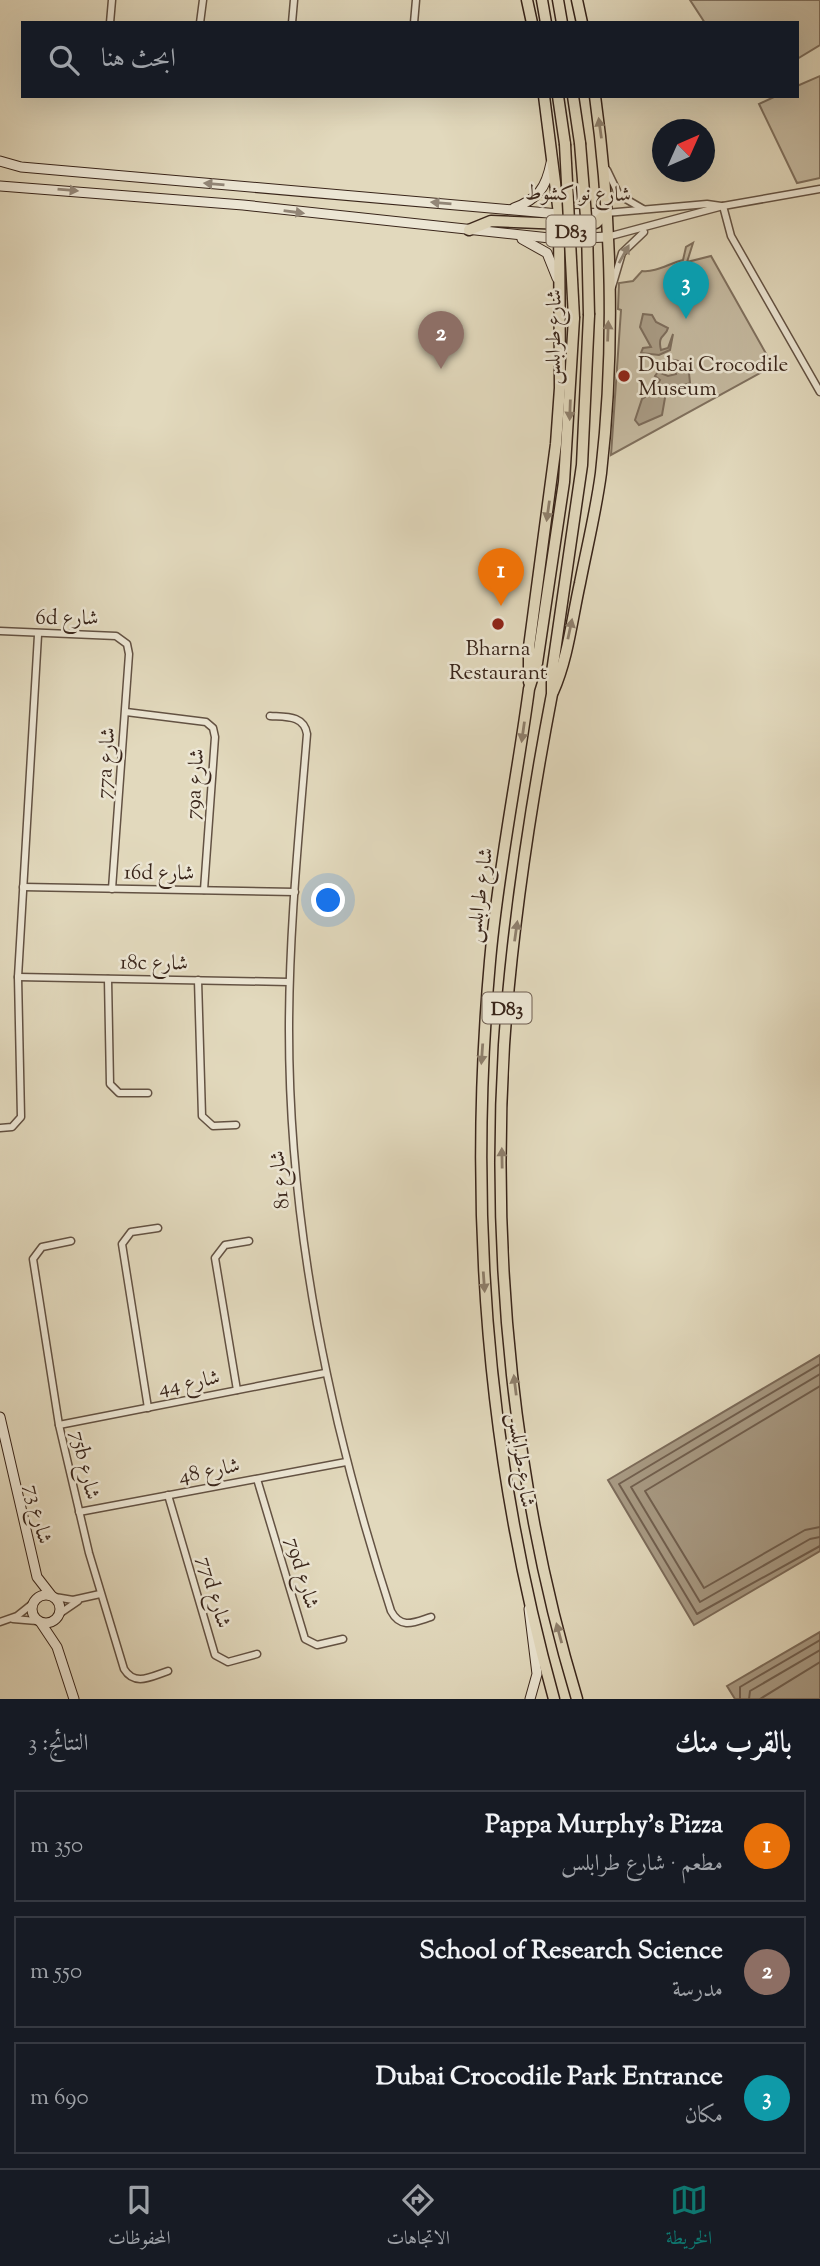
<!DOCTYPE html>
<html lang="ar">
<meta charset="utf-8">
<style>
body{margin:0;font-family:"Sorts Mill Goudy",Amiri,serif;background:#242831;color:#f1f3f6;direction:rtl}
.compass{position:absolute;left:652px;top:119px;width:63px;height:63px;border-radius:50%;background:#171b24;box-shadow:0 7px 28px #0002;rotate:45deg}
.you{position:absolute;left:329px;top:901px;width:24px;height:24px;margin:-18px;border:5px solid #fff;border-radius:50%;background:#1a73e8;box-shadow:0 0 0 10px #1a73e833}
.badge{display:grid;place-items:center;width:46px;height:46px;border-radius:50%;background:#0f766e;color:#fff;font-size:23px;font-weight:700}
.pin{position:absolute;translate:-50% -58px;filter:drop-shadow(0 2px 4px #0008)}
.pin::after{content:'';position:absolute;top:37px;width:24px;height:21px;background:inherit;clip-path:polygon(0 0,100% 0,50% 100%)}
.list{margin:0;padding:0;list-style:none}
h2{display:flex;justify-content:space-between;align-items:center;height:91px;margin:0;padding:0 28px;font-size:30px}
h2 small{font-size:23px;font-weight:400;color:#9ea1a6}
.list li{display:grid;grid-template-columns:46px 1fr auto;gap:21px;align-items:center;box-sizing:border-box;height:112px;margin:0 14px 14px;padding:0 14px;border:2px solid #363941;border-radius:0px}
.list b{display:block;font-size:26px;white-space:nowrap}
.list p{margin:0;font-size:23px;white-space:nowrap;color:#9ea1a6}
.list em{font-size:23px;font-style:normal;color:#9ea1a6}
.icon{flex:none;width:38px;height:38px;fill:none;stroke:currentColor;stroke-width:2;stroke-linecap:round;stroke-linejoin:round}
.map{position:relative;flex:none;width:820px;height:1699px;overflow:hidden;direction:ltr}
.search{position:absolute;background:#171b24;box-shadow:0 7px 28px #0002;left:21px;right:21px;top:21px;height:77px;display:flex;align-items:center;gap:18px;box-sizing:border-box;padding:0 24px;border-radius:0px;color:#9ea1a6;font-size:26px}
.sheet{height:469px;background:#171b24}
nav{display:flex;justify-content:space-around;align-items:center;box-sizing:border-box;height:98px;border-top:2px solid #363941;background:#171b24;font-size:19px;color:#9ea1a6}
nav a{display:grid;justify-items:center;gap:4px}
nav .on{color:#0f766e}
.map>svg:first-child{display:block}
.green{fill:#c5baa1;stroke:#7f705e;stroke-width:2}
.water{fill:#a99c86;stroke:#7c6c5b;stroke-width:2}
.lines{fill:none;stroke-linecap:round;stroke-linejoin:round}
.shore{stroke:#716050;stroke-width:2}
.street-casing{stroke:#635243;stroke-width:9}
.secondary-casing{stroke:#39251a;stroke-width:11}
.highway-casing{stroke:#39251a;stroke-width:13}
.street{stroke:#ece6d4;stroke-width:6}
.secondary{stroke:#ece6d4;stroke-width:9}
.highway{stroke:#e2d9bd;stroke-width:10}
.highway-bridge-casing{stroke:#39251a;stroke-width:13;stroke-linecap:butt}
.highway-bridge{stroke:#e2d9bd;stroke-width:10}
.oneway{fill:#8e7f6c}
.oneway2{fill:#928677}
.poi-dot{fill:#8f2418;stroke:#ece6d4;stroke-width:2.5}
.labels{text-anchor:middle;stroke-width:5;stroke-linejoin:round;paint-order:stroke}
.shield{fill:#ece6d4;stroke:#6f5f52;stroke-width:2}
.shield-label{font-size:19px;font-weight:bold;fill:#39251a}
.street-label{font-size:21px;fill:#39251a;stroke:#ece6d4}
.poi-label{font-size:21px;fill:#39251a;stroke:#ece6d4;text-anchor:start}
</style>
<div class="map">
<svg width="820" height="1699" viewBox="0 0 820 1699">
<rect width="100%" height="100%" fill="#e2d9bd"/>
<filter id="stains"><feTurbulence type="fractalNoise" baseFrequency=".00286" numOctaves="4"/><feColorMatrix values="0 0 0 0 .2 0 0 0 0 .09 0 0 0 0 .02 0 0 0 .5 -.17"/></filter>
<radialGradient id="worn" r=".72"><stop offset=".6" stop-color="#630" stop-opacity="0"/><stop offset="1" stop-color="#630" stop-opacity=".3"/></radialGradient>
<g class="green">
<polygon points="690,0 820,0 820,45 797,59 797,23 705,23"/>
<polygon points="820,76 820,178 797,183 759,104 776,96 797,96 797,86"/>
<path d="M693 243 687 262 711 256 773 366 611 455 621 310 618 309 619 283 633 281 642 271C655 273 670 263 683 260L686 247Z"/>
</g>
<g class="water">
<path d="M643 314 652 315 656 322 668 328C666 337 657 334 661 350L668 348 673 334 670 350 659 355 641 353 643 348 651 347 640 327Z"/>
<polygon points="674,360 688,363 690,383 666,392 662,415 639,425 635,420 642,399 653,392 660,380 655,376 658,372 668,376 676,374"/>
<polygon points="820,1355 820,1551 694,1625 608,1480"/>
<polygon points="820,1632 820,1699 735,1699 727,1686"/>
</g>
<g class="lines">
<g class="shore">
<polyline points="820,1364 619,1484 697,1614 820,1546"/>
<polyline points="820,1374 631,1487 700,1602 810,1539 820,1537"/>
<polyline points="820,1386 645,1491 704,1588 805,1530 820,1527"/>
<polyline points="740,1699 740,1687 820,1640"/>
<polyline points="749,1699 750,1691 820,1650"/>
<polyline points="760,1699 820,1662"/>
</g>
<defs>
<g id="street">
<polyline points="110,23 112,0"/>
<polyline points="200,23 203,0"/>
<polyline points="292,23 294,0"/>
<polyline points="414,23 416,0"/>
<polyline points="607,170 619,195 643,209"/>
<polyline points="723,206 731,236 820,392"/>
<polyline points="606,213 707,204 721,206"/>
<polyline points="607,237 723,206 820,189"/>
<polyline points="612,287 622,253 644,232"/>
<polyline points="0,631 116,636 127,644 129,654 112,889"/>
<polyline points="126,712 206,722 213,728 215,737 204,890"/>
<path d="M270 716C286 717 304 715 307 734 299 833 289 931 289 1030 289 1229 330 1423 391 1611 401 1630 415 1622 431 1617"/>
<polyline points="23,887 295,892"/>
<polyline points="18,977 289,982"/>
<polyline points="108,979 110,1084 119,1093 148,1093"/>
<polyline points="198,980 202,1116 213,1126 236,1125"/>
<polyline points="0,1128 12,1127 21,1117 18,977 38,635"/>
<path d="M71 1241 42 1247 33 1259 59 1425 89 1553 124 1669C135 1687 152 1676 168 1671"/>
<polyline points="237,1390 215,1258 225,1245 249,1241"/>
<polyline points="148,1408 122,1244 131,1232 158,1228"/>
<polyline points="59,1425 325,1373"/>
<polyline points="257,1479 305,1639 317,1645 343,1639"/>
<polyline points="168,1495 215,1655 228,1662 257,1654"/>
<polyline points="79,1512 346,1462"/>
<polyline points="55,1597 73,1600 100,1594"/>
<polyline points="59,1614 78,1601"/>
<polyline points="13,1619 37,1621"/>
<polyline points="0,1622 17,1616 32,1604"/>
</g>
<g id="secondary">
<polyline points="0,161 21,167 559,214 606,213"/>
<polyline points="0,186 243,205 559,239 607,237"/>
<path d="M514 208C538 199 546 188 551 163"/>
<polyline points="522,239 547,253 557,278"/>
<polyline points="0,1417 37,1577 51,1595"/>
<circle cx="46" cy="1609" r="14"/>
<polyline points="529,1609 537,1674 530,1699"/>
<polyline points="41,1623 57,1647 74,1699"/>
</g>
<g id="highway">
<polyline points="527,0 532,23"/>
<polyline points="542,0 546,23"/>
<polyline points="558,0 562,23"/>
<polyline points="577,0 582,23"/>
<polyline points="558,96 565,144"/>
<polyline points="573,96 580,143"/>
<polyline points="469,230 491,221 588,225 596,223 606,213"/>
<polyline points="529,682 529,647 556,444 560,388 559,214 544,96"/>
<path d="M553 692C568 658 572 619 580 583 587 547 596 511 601 473 615 351 612 219 595 96"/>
<path d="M554 1699C487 1458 468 1209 490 961 498 870 517 779 529 689L537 663 564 482 574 318"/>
<path d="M577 1699C514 1490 491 1262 504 1045 512 928 530 809 552 694V672L582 465 589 315"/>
</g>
</defs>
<use href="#street" class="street-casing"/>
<use href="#secondary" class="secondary-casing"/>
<use href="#highway" class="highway-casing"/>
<use href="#street" class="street"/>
<use href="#secondary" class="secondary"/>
<use href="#highway" class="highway"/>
<defs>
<g id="highway-bridge">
<polyline points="580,143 587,229 589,315"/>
<polyline points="565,144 574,318"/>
</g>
</defs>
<use href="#highway-bridge" class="highway-bridge-casing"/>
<use href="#highway-bridge" class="highway-bridge"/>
</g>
<defs><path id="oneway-solid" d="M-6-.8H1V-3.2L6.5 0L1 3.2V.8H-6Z" transform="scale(1.75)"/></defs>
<g class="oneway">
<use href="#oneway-solid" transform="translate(600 128) rotate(-98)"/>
<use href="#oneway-solid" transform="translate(608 331) rotate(-88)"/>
<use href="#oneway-solid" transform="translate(570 410) rotate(92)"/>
<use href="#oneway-solid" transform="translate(548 511) rotate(98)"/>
<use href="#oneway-solid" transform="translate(570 629) rotate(-78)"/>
<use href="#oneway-solid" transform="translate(523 732) rotate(98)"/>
<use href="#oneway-solid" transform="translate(516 931) rotate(-82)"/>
<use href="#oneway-solid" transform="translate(482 1054) rotate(94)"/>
<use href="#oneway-solid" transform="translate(502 1158) rotate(-91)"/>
<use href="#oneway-solid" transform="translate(484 1282) rotate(86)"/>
<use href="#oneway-solid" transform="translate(515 1385) rotate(-97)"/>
<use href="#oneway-solid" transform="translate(559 1633) rotate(-105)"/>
</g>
<g class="oneway2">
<use href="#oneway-solid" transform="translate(214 184) rotate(-175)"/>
<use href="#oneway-solid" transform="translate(68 190) rotate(5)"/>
<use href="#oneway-solid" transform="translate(441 203) rotate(-175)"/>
<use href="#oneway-solid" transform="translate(294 212) rotate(8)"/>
<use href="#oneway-solid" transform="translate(624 254) rotate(-61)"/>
</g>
<g class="poi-dot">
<circle cx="624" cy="376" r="7"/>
<circle cx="498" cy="624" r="7"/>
</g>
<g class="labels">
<g class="shield">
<rect x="546.5" y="215.5" width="49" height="31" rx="5"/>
<rect x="482.5" y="992.5" width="49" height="31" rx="5"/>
</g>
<g class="shield-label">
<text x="571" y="238">D83</text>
<text x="507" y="1015">D83</text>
</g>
<g class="street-label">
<text transform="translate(578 193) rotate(1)" y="7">شارع نواكشوط</text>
<text transform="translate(553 337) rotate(-89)" y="7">شارع طرابلس</text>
<text transform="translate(67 617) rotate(1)" y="7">6d شارع</text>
<text transform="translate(105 763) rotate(-86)" y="7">77a شارع</text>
<text transform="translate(194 784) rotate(-86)" y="7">79a شارع</text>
<text transform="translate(159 872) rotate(1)" y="7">16d شارع</text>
<text transform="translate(479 895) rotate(-82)" y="7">شارع طرابلس</text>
<text transform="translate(154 962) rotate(1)" y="7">18c شارع</text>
<text transform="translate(279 1180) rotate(-95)" y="7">شارع 81</text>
<text transform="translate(189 1382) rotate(-11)" y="7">شارع 44</text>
<text transform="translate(522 1460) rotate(82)" y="7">شارع طرابلس</text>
<text transform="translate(86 1465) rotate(77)" y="7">75b شارع</text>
<text transform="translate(209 1470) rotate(-11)" y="7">شارع 48</text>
<text transform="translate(39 1514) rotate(77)" y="7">شارع 73</text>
<text transform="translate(303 1573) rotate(74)" y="7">79d شارع</text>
<text transform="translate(215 1592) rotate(74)" y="7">77d شارع</text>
</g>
<g class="poi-label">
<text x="638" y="371">Dubai Crocodile<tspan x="638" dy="24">Museum</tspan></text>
<text x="498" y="655" text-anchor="middle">Bharna<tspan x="498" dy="24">Restaurant</tspan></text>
</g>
</g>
<rect width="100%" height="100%" filter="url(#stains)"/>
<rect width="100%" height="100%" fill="url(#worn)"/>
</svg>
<svg class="compass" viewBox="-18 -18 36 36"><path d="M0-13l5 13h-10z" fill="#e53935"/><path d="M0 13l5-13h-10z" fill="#9ea1a6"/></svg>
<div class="you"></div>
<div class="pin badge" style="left:501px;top:606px;background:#e8710a">1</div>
<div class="pin badge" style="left:441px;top:369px;background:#8d6e63">2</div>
<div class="pin badge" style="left:686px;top:319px;background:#0f9aa8">3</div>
<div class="search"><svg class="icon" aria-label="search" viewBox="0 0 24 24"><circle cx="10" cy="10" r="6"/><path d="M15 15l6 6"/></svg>ابحث هنا</div>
</div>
<section class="sheet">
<h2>بالقرب منك<small>النتائج: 3</small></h2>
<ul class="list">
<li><span class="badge" style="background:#e8710a">1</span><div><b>Pappa Murphy's Pizza</b><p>مطعم · شارع طرابلس</p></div><em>350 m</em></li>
<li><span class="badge" style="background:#8d6e63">2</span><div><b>School of Research Science</b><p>مدرسة</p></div><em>550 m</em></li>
<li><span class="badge" style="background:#0f9aa8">3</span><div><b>Dubai Crocodile Park Entrance</b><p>مكان</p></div><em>690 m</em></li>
</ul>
</section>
<nav>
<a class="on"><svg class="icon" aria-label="map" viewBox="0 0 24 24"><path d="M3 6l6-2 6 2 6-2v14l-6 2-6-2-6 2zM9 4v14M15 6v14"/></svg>الخريطة</a>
<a><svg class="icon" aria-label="directions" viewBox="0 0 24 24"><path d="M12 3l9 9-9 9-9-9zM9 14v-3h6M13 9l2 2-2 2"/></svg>الاتجاهات</a>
<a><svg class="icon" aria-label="saved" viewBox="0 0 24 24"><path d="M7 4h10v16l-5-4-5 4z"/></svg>المحفوظات</a>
</nav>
